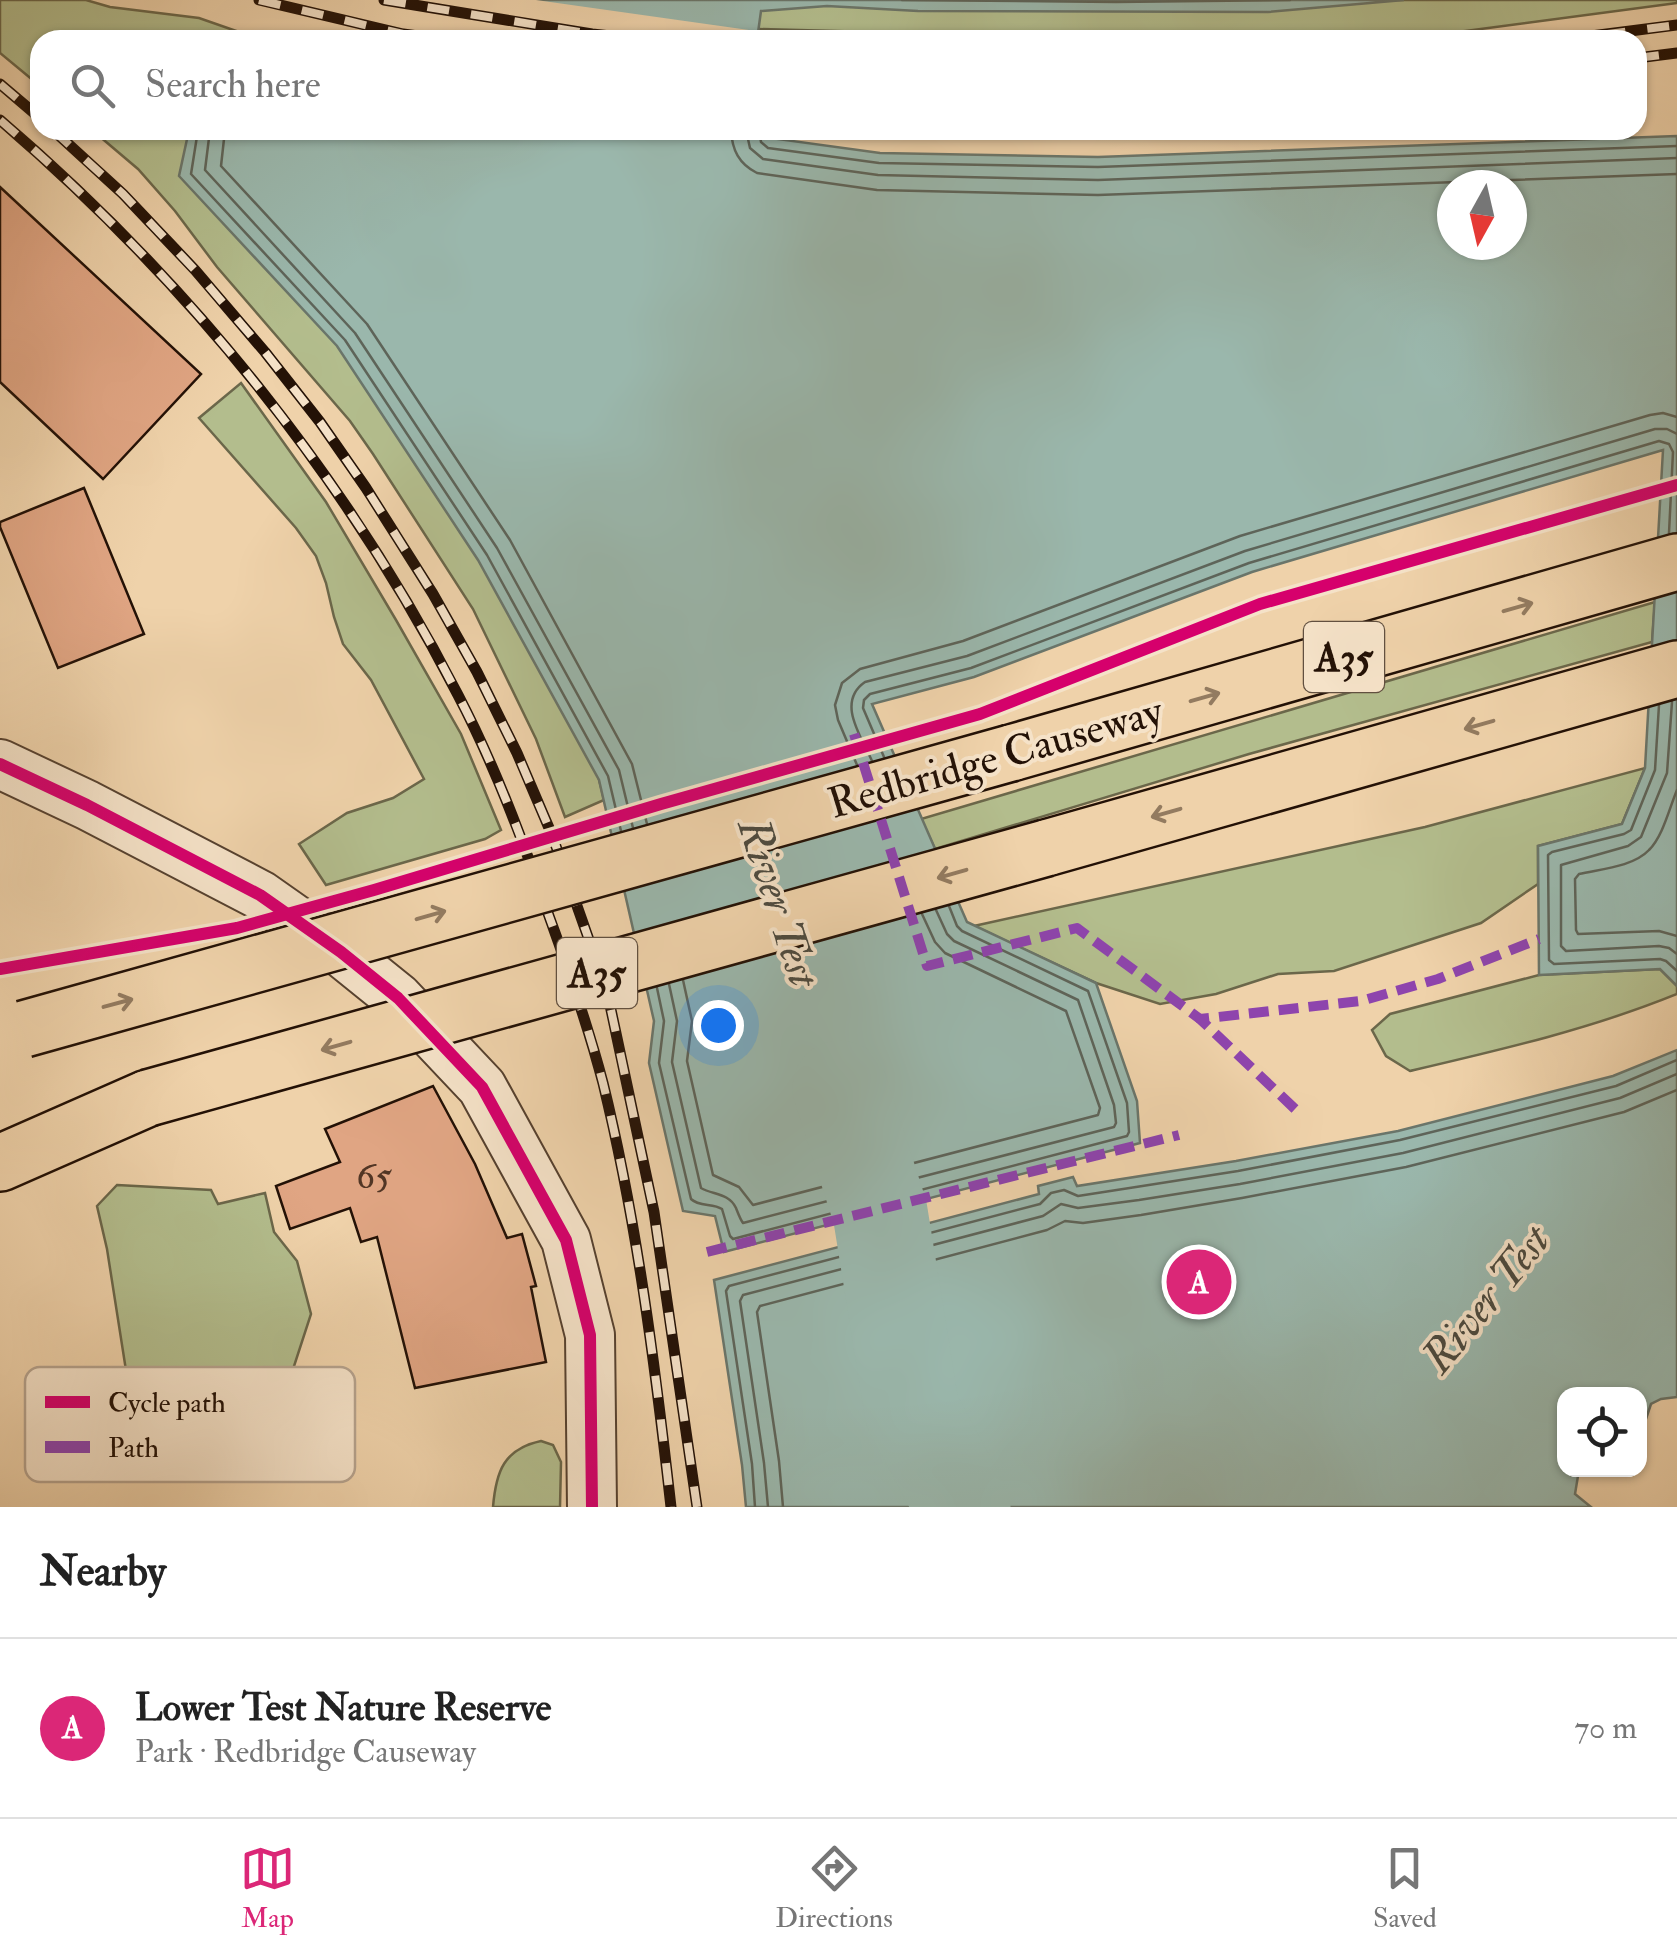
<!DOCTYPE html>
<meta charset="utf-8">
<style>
body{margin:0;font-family:"IM FELL Double Pica",serif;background:#f2f2f2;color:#222}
.controls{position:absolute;right:30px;bottom:30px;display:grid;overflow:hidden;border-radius:20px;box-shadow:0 2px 8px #0004}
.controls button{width:90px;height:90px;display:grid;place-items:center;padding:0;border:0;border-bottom:2px solid #e0e0e0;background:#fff;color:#222;font:50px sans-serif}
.compass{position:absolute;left:1437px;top:170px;width:90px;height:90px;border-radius:50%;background:#fff;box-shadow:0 2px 8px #0004;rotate:188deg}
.you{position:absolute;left:718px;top:1025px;width:35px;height:35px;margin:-25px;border:8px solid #fff;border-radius:50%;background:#1a73e8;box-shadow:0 0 0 15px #1a73e833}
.badge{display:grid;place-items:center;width:65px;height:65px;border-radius:50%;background:#db2777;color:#fff;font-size:32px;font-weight:700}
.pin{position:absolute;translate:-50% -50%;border:5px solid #fff;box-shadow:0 2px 10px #0006}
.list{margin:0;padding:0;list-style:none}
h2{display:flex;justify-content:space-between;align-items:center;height:130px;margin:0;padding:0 40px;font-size:42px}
h2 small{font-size:32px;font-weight:400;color:#767676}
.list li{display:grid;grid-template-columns:65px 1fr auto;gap:30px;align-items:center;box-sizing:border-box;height:180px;padding:0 40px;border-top:2px solid #e0e0e0}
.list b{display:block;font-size:38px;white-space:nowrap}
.list p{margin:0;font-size:32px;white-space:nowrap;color:#767676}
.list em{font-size:32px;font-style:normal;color:#767676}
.icon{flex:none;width:55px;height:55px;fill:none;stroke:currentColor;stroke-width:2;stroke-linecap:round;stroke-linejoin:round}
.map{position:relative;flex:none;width:1677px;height:1507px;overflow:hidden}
.search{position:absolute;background:#fff;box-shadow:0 2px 8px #0004;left:30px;right:30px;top:30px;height:110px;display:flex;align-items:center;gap:25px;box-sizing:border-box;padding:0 35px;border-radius:30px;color:#767676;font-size:38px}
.sheet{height:310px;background:#fff}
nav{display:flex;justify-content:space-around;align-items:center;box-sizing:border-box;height:140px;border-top:2px solid #e0e0e0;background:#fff;font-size:28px;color:#767676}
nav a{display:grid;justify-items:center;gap:5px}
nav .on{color:#db2777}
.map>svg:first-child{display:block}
.green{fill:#b3bd8d;stroke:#6b674a;stroke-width:2.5}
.water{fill:#9ab7ac;stroke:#6a756a;stroke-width:2.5;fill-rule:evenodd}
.pier{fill:#efd2aa}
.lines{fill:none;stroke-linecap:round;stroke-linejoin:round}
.shore{stroke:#5e6459;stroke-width:2.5}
.river{stroke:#9ab7ac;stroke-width:95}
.building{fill:#e0a583;stroke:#231106;stroke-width:2.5}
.minor-casing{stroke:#56412f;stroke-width:52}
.primary-casing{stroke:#231106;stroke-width:60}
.minor{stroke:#f5e2c8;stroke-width:48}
.primary{stroke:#efd2aa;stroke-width:55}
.rail-casing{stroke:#231106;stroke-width:11}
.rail{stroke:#f5e2c8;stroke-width:8;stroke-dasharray:22;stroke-linecap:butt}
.primary-bridge-casing{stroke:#231106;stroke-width:60;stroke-linecap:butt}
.primary-bridge{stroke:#efd2aa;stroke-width:55}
.quiet{stroke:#8e44ad;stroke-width:10;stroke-dasharray:20 10;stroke-linecap:butt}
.cycleway-casing{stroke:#f5e2c8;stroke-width:19}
.cycleway{stroke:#d6006c;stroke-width:12}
.oneway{stroke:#937b60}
.labels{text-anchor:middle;stroke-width:8;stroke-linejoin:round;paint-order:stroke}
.number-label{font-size:38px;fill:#523625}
.shield{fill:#f5e2c8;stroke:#625040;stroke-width:2.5}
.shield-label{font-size:40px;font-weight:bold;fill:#231106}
.street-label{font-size:42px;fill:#231106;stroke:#f5e2c8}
.water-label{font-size:45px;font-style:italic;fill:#4d4b40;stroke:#f5e2c8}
.key{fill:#f5e2c8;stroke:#b6a38e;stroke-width:2.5}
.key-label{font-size:28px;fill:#231106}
</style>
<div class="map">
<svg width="1677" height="1507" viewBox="0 0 1677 1507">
<rect width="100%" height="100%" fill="#efd2aa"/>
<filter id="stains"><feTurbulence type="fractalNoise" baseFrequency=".002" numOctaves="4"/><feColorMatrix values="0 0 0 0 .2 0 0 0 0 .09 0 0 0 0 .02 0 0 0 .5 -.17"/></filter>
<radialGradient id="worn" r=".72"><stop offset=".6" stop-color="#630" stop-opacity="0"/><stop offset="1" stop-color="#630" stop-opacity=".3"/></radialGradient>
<g class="green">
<polygon points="0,0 86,0 110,7 199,18 262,40 40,40 40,86 0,53"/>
<polygon points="604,0 1677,0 1677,3 1458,32 1131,39 759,29 757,40 601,40"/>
<polygon points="92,130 441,130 604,800 565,817 536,739 473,609 373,454 350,421 217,267 175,211 138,169"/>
<polygon points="241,383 326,502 396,620 461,734 501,830 485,839 326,885 299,844 347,813 393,798 424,779 371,680 343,644 334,617 326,583 316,556 296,528 199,418"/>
<polygon points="1655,602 1652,642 1249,754 935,849 921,819"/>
<polygon points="1645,768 1622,824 1538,846 1538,884 1481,923 1334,971 1278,974 1216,994 1160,1004 1096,983 974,926 1425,827"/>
<path d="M1660 969 1677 986V994C1591 1029 1500 1050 1410 1071L1386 1056 1372 1030 1390 1014 1539 975Z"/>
<polygon points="117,1185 211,1190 218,1204 265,1193 274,1232 297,1261 311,1314 283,1400 258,1384 202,1476 143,1479 107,1249 97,1206"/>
<path d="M541 1441 553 1445 561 1462 560 1507H493C496 1471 504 1449 541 1441Z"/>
</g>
<g class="water">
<polygon points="431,0 1404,0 1268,12 918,11 827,6 761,11 757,40"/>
<path d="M189 130H768L770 138 880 153 1098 157 1677 136V986L1660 969 1539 975 1538 846 1622 824 1645 768 1663 450 1252 572 974 677 872 704 967 922 1096 983 1137 1101 1140 1143 724 1252 715 1216 683 1211 649 1063 654 1021 599 780 478 560 337 346 179 176ZM1452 185H1512V245H1452Z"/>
<polygon points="1677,1050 1677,1397 1661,1399 1651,1404 1645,1422 1640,1423 1640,1394 1564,1394 1564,1470 1579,1470 1575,1494 1591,1507 746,1507 742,1465 714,1280 1039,1194 1038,1186 1073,1177 1077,1186 1236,1161 1398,1131 1613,1076"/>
</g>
<polygon class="pier" points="426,0 536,0 763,32 762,40 429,40"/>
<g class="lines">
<g class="shore">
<polyline points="902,0 1116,2 1290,0"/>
<polyline points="198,130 191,174 345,340 487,555 608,776 621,831"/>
<polyline points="210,130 205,170 355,333 497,548 619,770 633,828"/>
<polyline points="225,130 221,166 367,324 510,540 632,764 647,824"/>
<path d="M731 130C732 150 739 164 757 173L877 190 1098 195 1677 174"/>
<polyline points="746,130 750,148 763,159 878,175 1098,180 1677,158"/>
<polyline points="759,130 761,142 768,148 879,163 1098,167 1677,146"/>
<polyline points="1672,702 1667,773 1641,837 1628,846 1561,865 1561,946 1566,951 1659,946 1669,948 1677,954"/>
<polyline points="1659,705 1655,770 1631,830 1624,834 1552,852 1548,855 1549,960 1554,964 1660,959 1666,961 1677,971"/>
<polyline points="884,757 863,708 864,700 870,694 971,668 1249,563 1659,441 1669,444 1673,452 1669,533"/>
<path d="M872 761C861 736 836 702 865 682L967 656 1245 551 1655 429H1667L1677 434"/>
<polyline points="857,765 838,720 835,705 842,683 860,669 963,641 1240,536 1650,415 1663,413 1677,417"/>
<path d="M1677 790C1669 809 1663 836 1649 850 1633 867 1600 869 1579 874L1575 879 1576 930 1578 934 1659 931 1677 936"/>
<polyline points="683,980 692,1021 687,1061 713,1175 739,1187 753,1205 1098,1115 1100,1108 1066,1011 945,953 935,942 922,914"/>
<path d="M669 984 677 1021 672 1062 701 1188C713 1195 729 1193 736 1208 738 1213 740 1219 743 1223L1114 1127 1116 1123 1114 1105 1078 1000 954 941 947 934 936 910"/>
<path d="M657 988 664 1021 659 1063 691 1199C699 1207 713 1203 722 1209L730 1236 733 1239 1127 1136 1129 1132 1127 1103 1088 991 962 931 957 926 949 906"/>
<polyline points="755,1507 752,1464 726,1291 729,1286 1040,1204 1051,1193 1064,1190 1078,1196 1136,1187 1238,1171 1400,1140 1616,1086 1677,1060"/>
<polyline points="768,1507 764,1463 740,1301 743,1295 1043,1216 1061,1204 1078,1208 1139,1200 1240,1184 1403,1153 1620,1098 1677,1074"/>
<polyline points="783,1507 779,1461 757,1312 760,1306 1047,1230 1065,1221 1083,1223 1141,1215 1242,1198 1406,1167 1624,1112 1677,1090"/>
</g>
<polyline class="river" points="840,1088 880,1212 912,1411 963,1507"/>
</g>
<g class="building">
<polygon points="0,187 201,374 103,479 0,382"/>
<polygon points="84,488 144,634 58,668 0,527 0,522"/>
<polygon points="433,1086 475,1164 507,1238 522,1234 536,1286 531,1287 546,1362 415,1388 377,1237 361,1242 350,1208 290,1229 276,1186 340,1162 325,1129"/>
</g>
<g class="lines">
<defs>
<polyline id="minor" points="0,764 87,805 260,895 341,952 398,998 482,1087 566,1240 590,1335 592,1507"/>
<g id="primary">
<polyline points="1011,753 1677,562"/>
<polyline points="1046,848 1677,669"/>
<polyline points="0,1163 148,1098"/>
</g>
</defs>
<use href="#minor" class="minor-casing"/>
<use href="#primary" class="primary-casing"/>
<use href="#minor" class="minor"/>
<use href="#primary" class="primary"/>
<defs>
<g id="rail">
<polyline points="259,0 403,34 448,40"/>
<polyline points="384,0 592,34 648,40"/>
<polyline points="1560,40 1677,25"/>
<polyline points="1637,58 1677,53"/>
<polyline points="0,84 40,118"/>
<path d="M0 120C188 281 345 475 458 695 495 766 523 841 549 916 569 971 588 1026 603 1083 637 1222 655 1365 671 1507"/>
<polyline points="53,130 123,194 195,270 265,352 320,422 366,488 433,594 477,672 517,753 552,835 607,991 654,1212 697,1507"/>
</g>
</defs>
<use href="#rail" class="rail-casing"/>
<use href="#rail" class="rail"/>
<defs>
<g id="primary-bridge">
<polyline points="24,1029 1011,753"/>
<polyline points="148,1098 1046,848"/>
</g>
</defs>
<use href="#primary-bridge" class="primary-bridge-casing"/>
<use href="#primary-bridge" class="primary-bridge"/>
<g class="quiet">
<polyline points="854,734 927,966 1077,928 1200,1019"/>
<polyline points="1295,1109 1200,1019 1361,1001 1438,979 1539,939"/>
<polyline points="707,1252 1179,1135"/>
</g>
<defs>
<g id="cycleway">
<polyline points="0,764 87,805 260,895 341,952 398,998 482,1087 566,1240 590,1335 592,1507"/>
<polyline points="0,969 237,928 374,890 661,804 980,714 1260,604 1677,485"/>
</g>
</defs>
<use href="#cycleway" class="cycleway-casing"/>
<use href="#cycleway" class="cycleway"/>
</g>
<defs><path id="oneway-shaft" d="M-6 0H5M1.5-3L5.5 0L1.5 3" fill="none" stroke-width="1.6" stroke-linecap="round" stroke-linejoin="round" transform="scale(2.5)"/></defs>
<g class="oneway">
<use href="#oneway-shaft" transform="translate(1518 607) rotate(-16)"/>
<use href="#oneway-shaft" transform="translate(1205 697) rotate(-16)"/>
<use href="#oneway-shaft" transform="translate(1479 725) rotate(164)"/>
<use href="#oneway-shaft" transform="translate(1166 813) rotate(164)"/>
<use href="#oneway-shaft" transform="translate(952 874) rotate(164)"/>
<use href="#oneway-shaft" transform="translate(431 915) rotate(-16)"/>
<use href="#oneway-shaft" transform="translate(118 1003) rotate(-15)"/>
<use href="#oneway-shaft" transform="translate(336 1046) rotate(164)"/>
</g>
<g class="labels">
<g class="number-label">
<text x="374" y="1188">65</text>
</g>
<g class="shield">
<rect x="1304" y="622" width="80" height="70" rx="8"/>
<rect x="557" y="938" width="80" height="70" rx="8"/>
</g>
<g class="shield-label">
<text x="1344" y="671">A35</text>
<text x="597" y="987">A35</text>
</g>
<g class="street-label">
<text transform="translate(995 756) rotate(-16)" y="15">Redbridge Causeway</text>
</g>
<g class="water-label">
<text transform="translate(780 902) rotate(72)" y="16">River Test</text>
<text transform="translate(1485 1298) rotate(-51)" y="16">River Test</text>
</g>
</g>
<rect x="25" y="1367" width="330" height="115" rx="15" class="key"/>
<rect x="45" y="1396" width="45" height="12" fill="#d6006c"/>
<rect x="45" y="1441" width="45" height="12" fill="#8e44ad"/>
<g class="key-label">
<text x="108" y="1412">Cycle path</text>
<text x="108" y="1457">Path</text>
</g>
<rect width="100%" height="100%" filter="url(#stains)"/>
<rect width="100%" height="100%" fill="url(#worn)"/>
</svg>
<div class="controls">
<button><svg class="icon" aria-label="locate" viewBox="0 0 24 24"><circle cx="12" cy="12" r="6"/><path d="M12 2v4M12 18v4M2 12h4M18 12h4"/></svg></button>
</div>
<svg class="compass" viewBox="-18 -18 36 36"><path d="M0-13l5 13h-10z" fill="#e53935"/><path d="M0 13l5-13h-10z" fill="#767676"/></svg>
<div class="you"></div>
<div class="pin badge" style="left:1199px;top:1282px">A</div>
<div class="search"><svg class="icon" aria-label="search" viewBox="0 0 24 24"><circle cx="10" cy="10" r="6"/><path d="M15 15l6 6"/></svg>Search here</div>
</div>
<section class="sheet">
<h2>Nearby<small></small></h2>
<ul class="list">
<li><span class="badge">A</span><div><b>Lower Test Nature Reserve</b><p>Park · Redbridge Causeway</p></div><em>70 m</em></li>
</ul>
</section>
<nav>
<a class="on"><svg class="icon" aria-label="map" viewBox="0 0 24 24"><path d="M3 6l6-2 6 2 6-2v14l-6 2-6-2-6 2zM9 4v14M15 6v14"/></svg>Map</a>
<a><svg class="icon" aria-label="directions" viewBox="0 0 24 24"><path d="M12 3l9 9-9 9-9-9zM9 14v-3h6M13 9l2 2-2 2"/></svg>Directions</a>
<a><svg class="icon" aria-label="saved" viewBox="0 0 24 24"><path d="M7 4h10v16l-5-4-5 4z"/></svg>Saved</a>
</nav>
